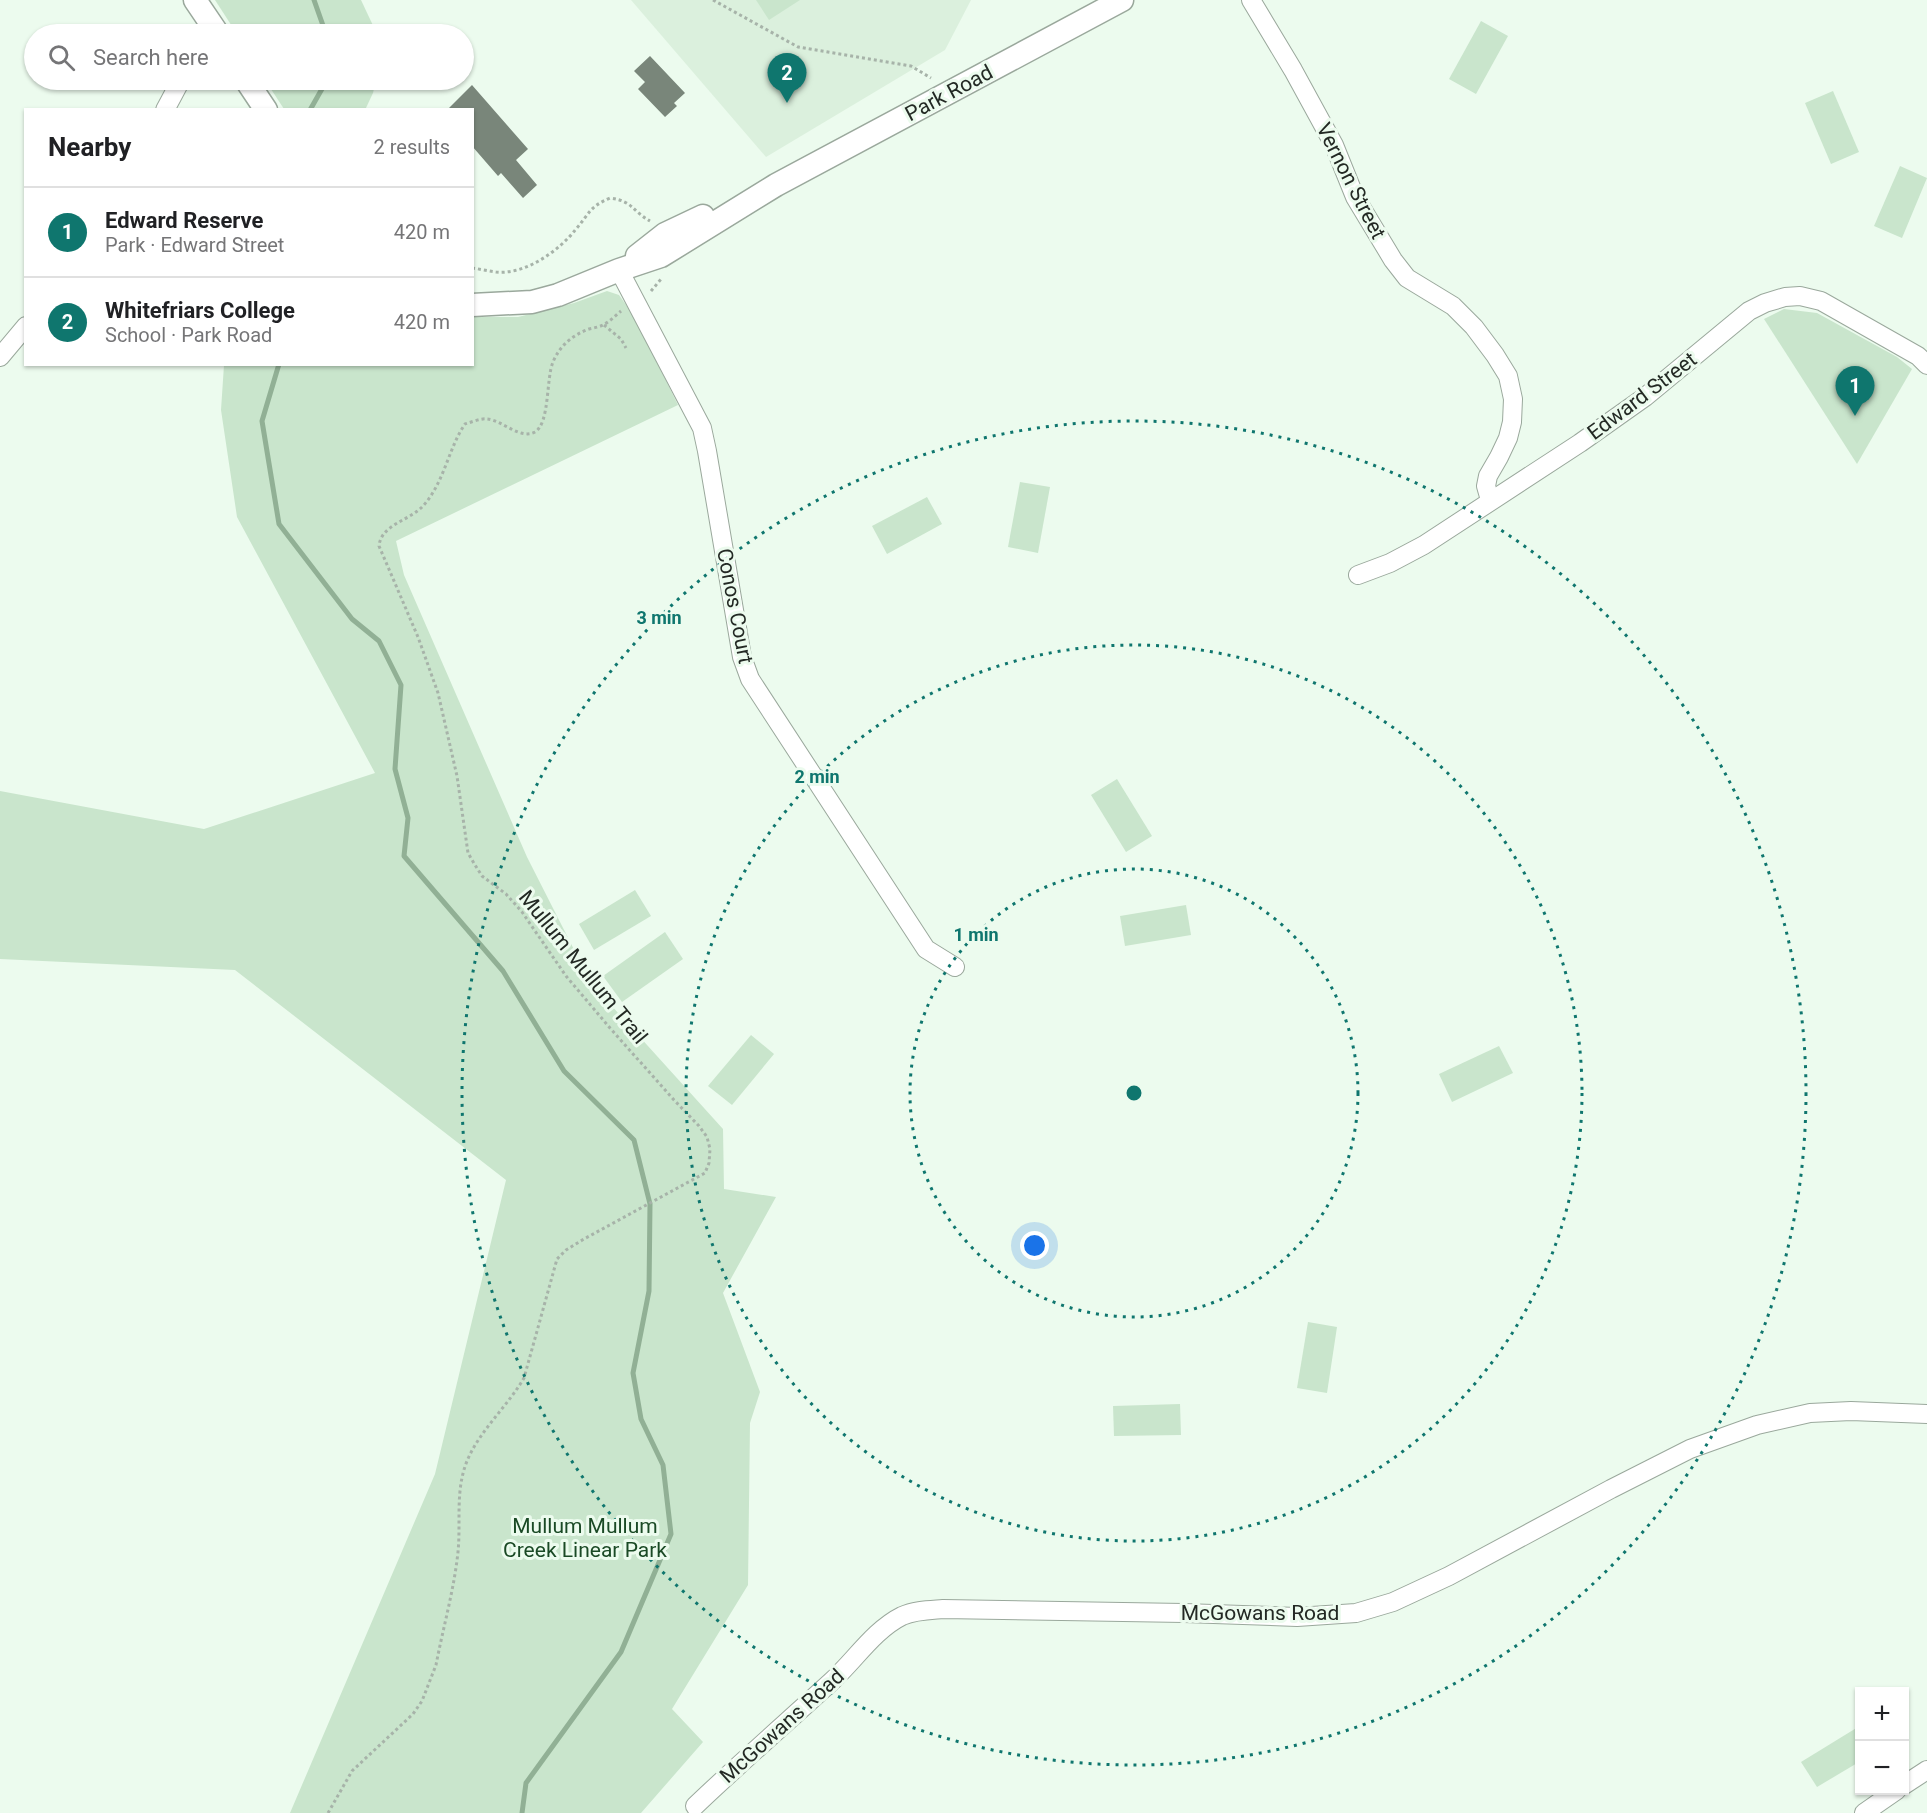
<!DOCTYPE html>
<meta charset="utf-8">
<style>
body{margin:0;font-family:Roboto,sans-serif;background:#f2f2f2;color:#202124}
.controls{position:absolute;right:18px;bottom:18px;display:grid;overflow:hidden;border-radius:0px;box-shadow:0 2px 4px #0004}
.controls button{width:54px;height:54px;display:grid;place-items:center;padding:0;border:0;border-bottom:2px solid #e0e0e0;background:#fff;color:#202124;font:30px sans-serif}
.you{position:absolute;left:1035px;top:1246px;width:21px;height:21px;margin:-15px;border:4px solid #fff;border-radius:50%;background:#1a73e8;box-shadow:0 0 0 9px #1a73e833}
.badge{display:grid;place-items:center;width:39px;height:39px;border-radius:50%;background:#0f766e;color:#fff;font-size:20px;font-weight:700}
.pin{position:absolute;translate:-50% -50px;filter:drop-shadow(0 2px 3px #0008)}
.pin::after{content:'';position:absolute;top:32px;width:21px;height:18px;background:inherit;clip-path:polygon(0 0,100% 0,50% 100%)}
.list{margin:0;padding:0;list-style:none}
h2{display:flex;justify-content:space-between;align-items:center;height:78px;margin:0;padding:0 24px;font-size:26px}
h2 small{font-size:20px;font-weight:400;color:#757577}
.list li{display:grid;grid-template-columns:39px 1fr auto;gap:18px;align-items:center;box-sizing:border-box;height:90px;padding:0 24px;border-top:2px solid #e0e0e0}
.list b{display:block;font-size:22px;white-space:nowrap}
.list p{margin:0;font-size:20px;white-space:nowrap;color:#757577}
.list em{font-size:20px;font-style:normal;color:#757577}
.icon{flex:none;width:33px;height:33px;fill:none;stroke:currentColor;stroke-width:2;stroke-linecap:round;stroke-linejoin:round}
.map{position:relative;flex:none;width:1927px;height:1813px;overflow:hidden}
.search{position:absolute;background:#fff;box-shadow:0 2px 4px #0004;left:24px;top:24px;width:450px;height:66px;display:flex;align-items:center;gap:15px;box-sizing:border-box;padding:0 21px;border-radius:33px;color:#757577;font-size:22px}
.panel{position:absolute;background:#fff;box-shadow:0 2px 4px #0004;left:24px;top:108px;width:450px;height:258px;border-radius:0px}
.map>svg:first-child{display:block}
.built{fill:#dbf0dd}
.green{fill:#c9e5cc}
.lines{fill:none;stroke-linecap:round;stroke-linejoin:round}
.stream{stroke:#91b095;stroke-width:5}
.building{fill:#79867a}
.minor-casing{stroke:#9aa89c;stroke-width:20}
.tertiary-casing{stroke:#9aa89c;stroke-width:25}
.path{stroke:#a7b3a9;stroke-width:3;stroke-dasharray:3 3;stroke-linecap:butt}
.minor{stroke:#fff;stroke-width:18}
.tertiary{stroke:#fff;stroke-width:22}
.ring{fill:none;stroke:#0f766e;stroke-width:3;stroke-dasharray:3 6}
.labels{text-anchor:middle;stroke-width:6;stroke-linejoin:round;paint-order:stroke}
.street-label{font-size:21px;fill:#232924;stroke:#ecfbee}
.park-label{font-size:21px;fill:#1a4a25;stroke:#ecfbee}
.centre{fill:#0f766e;stroke:#ecfbee;stroke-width:3}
.ring-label{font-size:18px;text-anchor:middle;font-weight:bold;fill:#0f766e;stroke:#ecfbee;stroke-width:6;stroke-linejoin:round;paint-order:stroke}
</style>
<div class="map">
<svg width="1927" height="1813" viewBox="0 0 1927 1813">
<rect width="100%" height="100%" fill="#ecfbee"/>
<polygon class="built" points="631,0 971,0 945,50 766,157"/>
<g class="green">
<polygon points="215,0 361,0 377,34 237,34"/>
<polygon points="756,0 800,0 769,20"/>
<polygon points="1481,21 1508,36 1476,94 1449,79"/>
<polygon points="265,80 376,80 373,93 365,110 284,109"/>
<polygon points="1833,91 1859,152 1831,164 1805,103"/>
<polygon points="1900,166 1927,178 1902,238 1874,226"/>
<polygon points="607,291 619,295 634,316 678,405 396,541 404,575 527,857 591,983 723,1129 724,1189 776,1197 723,1293 760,1392 750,1423 748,1585 672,1709 703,1742 641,1813 290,1813 435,1474 506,1180 235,970 0,959 0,791 204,829 375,773 237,517 221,410 224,365 472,364 473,317 518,317 574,303"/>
<polygon points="1784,309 1817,313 1897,357 1912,369 1857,464 1764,319"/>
<polygon points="1020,482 1050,487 1038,553 1008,547"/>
<polygon points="927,497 942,524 887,554 872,526"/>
<polygon points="1117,779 1152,836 1126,852 1091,795"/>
<polygon points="635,890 651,916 594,950 579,924"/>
<polygon points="1186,905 1191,935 1125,946 1120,916"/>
<polygon points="665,932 683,959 622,1002 603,976"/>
<polygon points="751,1035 774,1054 732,1105 708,1086"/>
<polygon points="1499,1046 1513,1073 1452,1102 1439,1074"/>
<polygon points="1308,1322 1337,1327 1327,1393 1297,1388"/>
<polygon points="1180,1404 1181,1435 1114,1436 1113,1406"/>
<polygon points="1858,1727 1859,1762 1817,1787 1801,1762"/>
</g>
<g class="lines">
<g class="stream">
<polyline points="314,0 326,34"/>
<polyline points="310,110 327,80"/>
<polyline points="279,364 262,421 279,524 352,619 379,641 401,685 395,769 408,818 404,856 503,971 564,1071 634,1140 650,1204 649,1291 633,1373 641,1419 663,1465 671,1534 621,1652 526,1783 522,1813"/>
</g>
</g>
<g class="building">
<polygon points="650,56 685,93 674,103 677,106 665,117 638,89 645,82 634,71"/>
<polygon points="472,85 528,149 516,160 537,185 523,198 501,173 498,176 472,146 472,110 447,110"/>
</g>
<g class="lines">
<defs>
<g id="minor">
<polyline points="1251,0 1293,70 1334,145 1355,197 1393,260 1407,278 1453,306 1474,327 1495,355 1508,376 1513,399 1512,422 1508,438 1499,457 1488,476 1486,486 1490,500"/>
<polyline points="165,110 181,80"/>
<polyline points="619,270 702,428 707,451 742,657 750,679 926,949 955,967"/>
<polyline points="0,357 26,326"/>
<polyline points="1358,575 1390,563 1424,545 1580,443 1645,397 1749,311 1765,303 1785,297 1800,296 1821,301 1918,356 1927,365"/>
<polyline points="1904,1785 1927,1770"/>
<path d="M695 1806C740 1763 786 1723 832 1681 855 1660 874 1630 902 1616 915 1610 930 1610 943 1609L1184 1613 1297 1617 1356 1613 1393 1602 1449 1576 1611 1489 1690 1449 1757 1425 1810 1413 1851 1411 1927 1414"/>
<polyline points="1864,1813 1897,1790"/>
</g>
<g id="tertiary">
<polyline points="195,0 218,34"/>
<polyline points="246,80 266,110"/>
<polyline points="637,256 665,234 703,216"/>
<polyline points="472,305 532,302 558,295 619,270 661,256 776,185 1122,0"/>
</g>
</defs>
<use href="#minor" class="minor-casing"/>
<use href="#tertiary" class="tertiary-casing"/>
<g class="path">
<polyline points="713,0 798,47 911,66 931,78"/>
<path d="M472 268C480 269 488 271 496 272 525 275 559 251 576 229 590 213 589 207 610 198 633 201 632 211 650 221"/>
<polyline points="651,291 662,278"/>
<polyline points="604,325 621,339 626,348"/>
<path d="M328 1813 352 1771 413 1714 422 1701 436 1665C443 1628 454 1590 458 1552 461 1521 455 1491 467 1461 480 1430 507 1407 524 1378L557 1259 566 1250 584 1239 705 1173 709 1163 710 1149 707 1137 699 1126 674 1100 610 1028 566 976 522 912 506 894 482 876 475 865 468 853 457 776 438 693 418 637 379 546C381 525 408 521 422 507 444 484 448 449 465 424 472 422 481 418 487 419 502 420 520 440 535 432 550 423 546 378 553 362 560 345 573 335 589 329 594 328 599 327 603 325 609 322 615 316 621 311"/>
</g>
<use href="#minor" class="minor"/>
<use href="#tertiary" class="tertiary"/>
</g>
<g class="ring">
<circle cx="1134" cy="1093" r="224"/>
<circle cx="1134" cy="1093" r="448"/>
<circle cx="1134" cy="1093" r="672"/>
</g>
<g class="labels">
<g class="street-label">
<text transform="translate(949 93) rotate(-28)" y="7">Park Road</text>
<text transform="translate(1351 181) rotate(63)" y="7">Vernon Street</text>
<text transform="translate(1642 396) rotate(-37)" y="7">Edward Street</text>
<text transform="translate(735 606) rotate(79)" y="7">Conos Court</text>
<text transform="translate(583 967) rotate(51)" y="7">Mullum Mullum Trail</text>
<text x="1260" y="1620">McGowans Road</text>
<text transform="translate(782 1726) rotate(-42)" y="7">McGowans Road</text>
</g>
<g class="park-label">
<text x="585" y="1533">Mullum Mullum<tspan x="585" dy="24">Creek Linear Park</tspan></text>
</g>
</g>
<circle cx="1134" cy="1093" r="9" class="centre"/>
<g class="ring-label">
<text x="659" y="624">3 min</text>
<text x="817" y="783">2 min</text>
<text x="976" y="941">1 min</text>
</g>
</svg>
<div class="controls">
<button>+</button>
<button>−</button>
</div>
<div class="you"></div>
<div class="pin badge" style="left:1855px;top:416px">1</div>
<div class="pin badge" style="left:787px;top:103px">2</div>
<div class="search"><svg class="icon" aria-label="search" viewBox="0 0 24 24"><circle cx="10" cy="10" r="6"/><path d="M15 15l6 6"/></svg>Search here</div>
<section class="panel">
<h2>Nearby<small>2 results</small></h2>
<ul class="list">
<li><span class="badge">1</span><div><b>Edward Reserve</b><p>Park · Edward Street</p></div><em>420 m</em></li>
<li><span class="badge">2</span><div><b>Whitefriars College</b><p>School · Park Road</p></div><em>420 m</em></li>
</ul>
</section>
</div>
